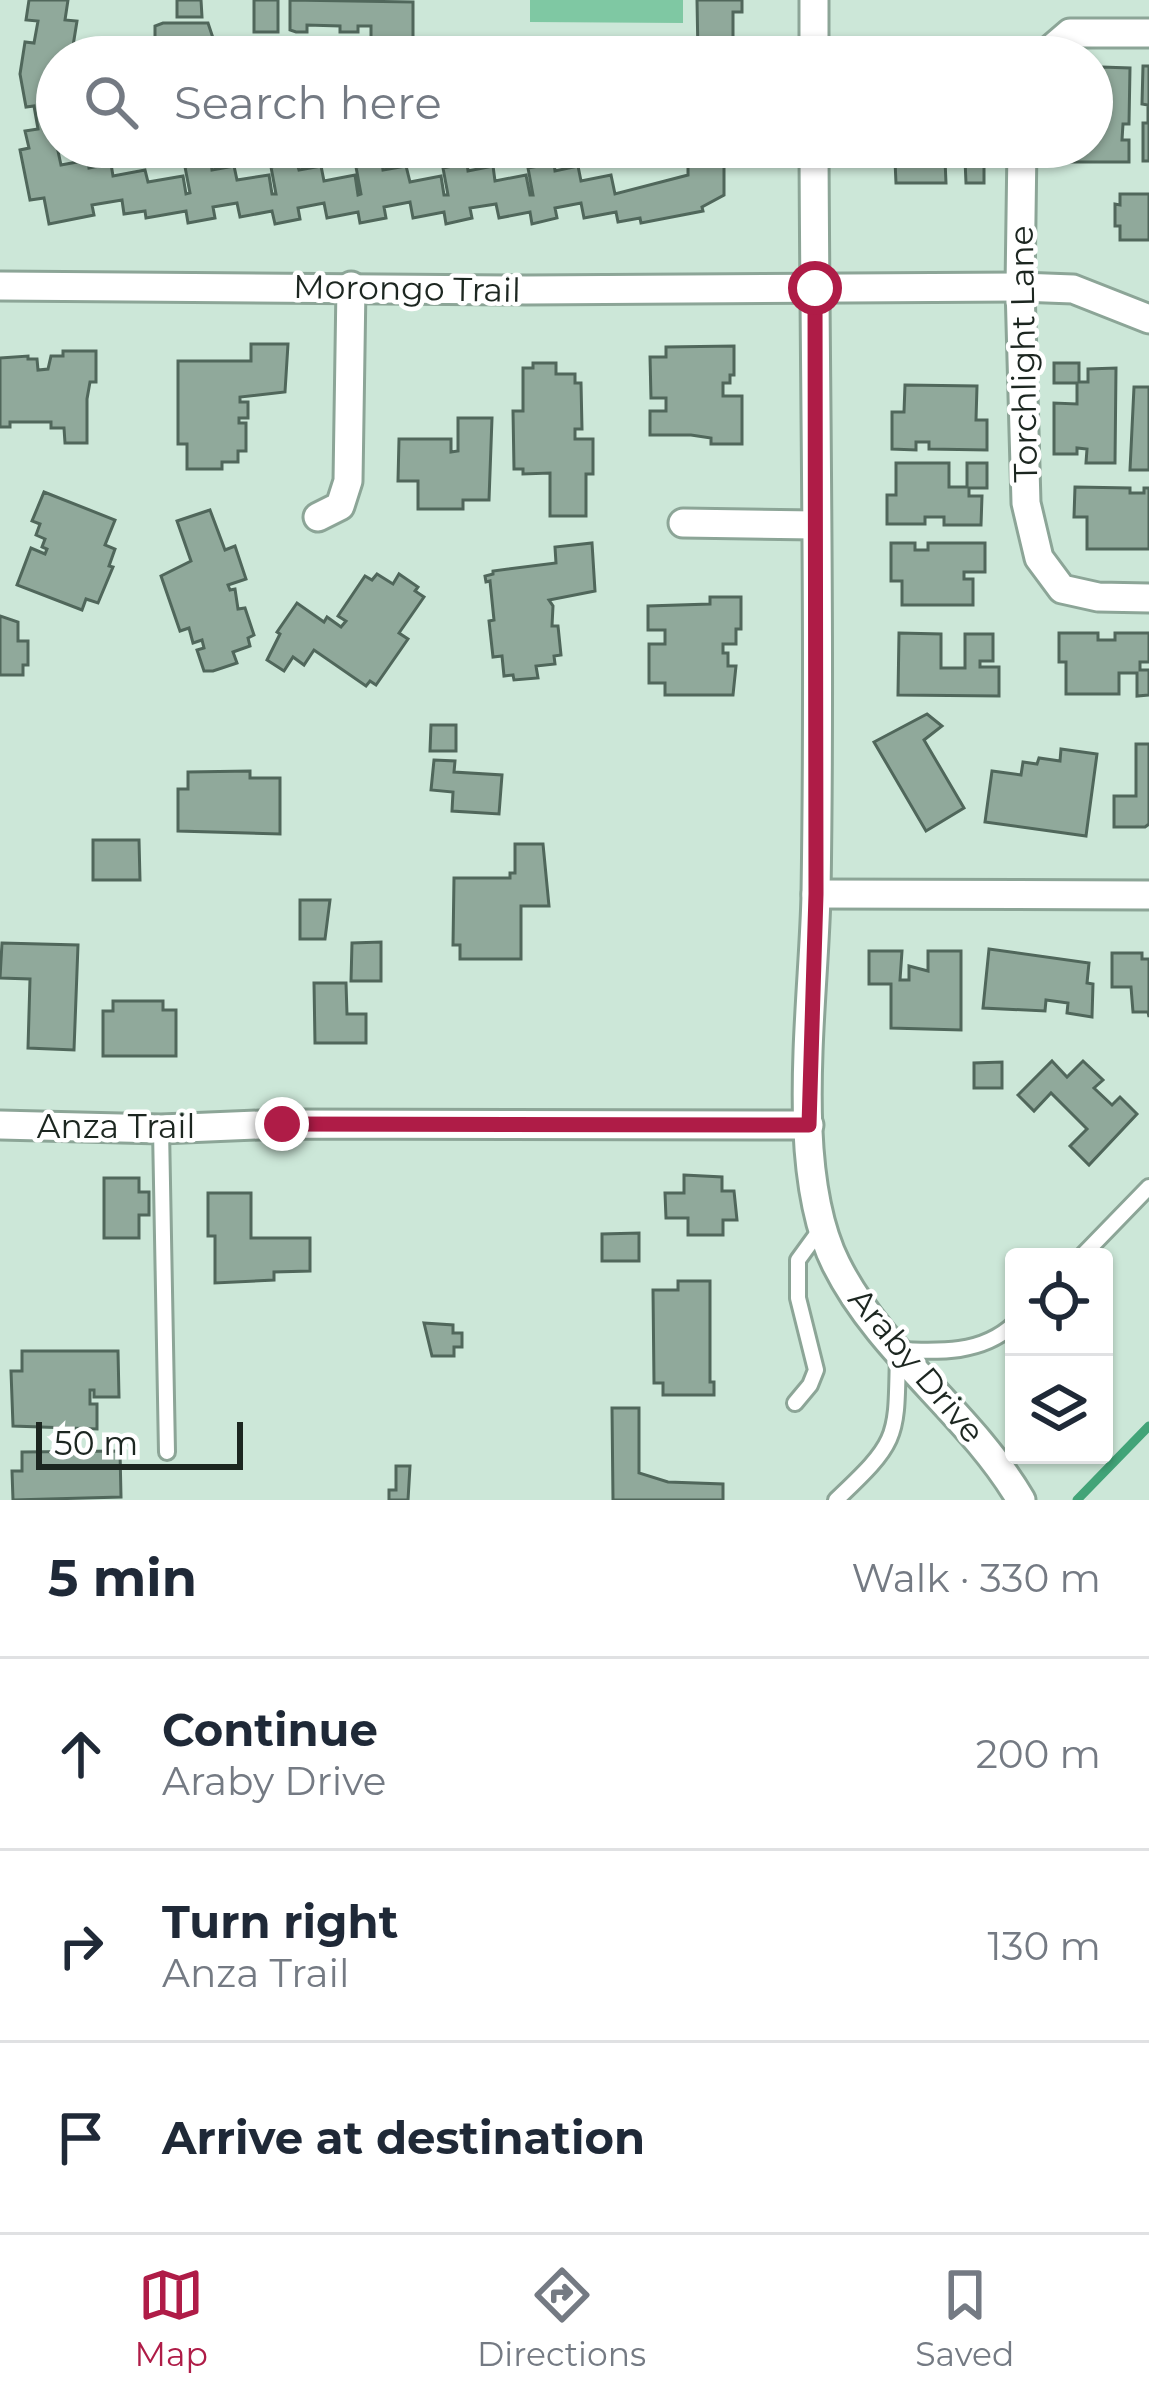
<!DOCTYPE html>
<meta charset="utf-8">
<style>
body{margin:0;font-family:Montserrat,sans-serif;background:#f2f2f3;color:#1f2937}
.controls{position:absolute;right:36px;bottom:36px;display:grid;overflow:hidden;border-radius:12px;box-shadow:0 3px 9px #0004}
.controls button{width:108px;height:108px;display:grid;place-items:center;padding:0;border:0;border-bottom:3px solid #e0e1e3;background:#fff;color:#1f2937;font:60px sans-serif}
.scale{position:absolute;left:36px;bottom:30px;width:207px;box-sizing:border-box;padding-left:12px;border:6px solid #1c2620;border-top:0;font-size:33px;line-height:42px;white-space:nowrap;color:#1c2620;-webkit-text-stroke:9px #fff;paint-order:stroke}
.stop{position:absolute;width:36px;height:36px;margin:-27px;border:9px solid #af1c47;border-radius:50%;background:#fff}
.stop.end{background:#af1c47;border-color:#fff;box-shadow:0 3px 12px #0008}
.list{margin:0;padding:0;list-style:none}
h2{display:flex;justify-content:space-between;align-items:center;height:156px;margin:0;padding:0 48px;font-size:51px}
h2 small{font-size:39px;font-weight:400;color:#747a83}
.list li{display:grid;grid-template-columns:78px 1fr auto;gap:36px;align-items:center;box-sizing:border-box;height:192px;padding:0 48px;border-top:3px solid #e0e1e3}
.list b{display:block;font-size:45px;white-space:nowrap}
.list p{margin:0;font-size:39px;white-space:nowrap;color:#747a83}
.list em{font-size:39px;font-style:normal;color:#747a83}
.icon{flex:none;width:66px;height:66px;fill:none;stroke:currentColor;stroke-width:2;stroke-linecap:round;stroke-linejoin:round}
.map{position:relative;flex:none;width:1149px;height:1500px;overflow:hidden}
.search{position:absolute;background:#fff;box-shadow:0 3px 9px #0004;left:36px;right:36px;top:36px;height:132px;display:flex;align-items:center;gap:30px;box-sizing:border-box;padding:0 42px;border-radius:66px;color:#747a83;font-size:45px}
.sheet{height:732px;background:#fff}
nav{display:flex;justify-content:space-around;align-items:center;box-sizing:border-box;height:168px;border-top:3px solid #e0e1e3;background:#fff;font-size:33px;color:#747a83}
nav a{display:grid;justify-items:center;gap:6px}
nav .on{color:#af1c47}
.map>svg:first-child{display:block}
.green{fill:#7fc8a3}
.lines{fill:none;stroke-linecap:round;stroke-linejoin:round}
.stream{stroke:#42a478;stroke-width:9}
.building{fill:#90a99b;stroke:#50675b;stroke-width:3}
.service-casing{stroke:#8ca597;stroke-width:20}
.minor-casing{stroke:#8ca597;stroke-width:33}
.service{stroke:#fff;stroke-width:14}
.minor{stroke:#fff;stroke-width:27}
.route{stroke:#af1c47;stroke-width:15}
.labels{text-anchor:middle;stroke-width:9;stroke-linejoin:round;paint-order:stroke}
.street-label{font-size:33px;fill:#1c2620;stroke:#fff}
</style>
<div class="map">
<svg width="1149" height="1500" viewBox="0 0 1149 1500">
<rect width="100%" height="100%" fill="#cce7d8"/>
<polygon class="green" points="530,0 683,0 683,23 530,22"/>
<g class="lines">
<polyline class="stream" points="1077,1500 1149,1426"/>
</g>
<g class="building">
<polygon points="29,0 68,0 65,20 77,21 73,46 82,47 80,57 57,57 57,147 68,150 58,151 61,165 88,160 89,168 111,164 113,176 145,170 148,182 183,176 186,194 190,193 185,167 211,162 212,170 234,166 237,180 269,175 272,194 276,194 271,167 297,163 299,170 321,166 324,181 355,175 358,195 361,194 356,167 382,163 383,170 406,166 410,182 441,176 444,195 448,195 443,168 467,163 468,171 493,166 495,181 526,175 530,195 533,195 528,168 554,163 555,171 578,166 581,181 611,175 615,194 688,175 688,147 724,147 724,195 702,207 703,211 641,223 640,218 618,222 616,212 584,218 581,203 555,208 557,218 532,224 530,212 499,218 496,204 470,208 472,218 446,224 444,212 413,218 410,202 384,207 386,218 360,223 358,212 327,218 324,203 298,208 300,219 275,224 272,211 240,217 237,203 213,207 215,218 188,223 186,211 146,218 145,211 124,214 122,200 92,205 94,215 49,224 44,198 30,200 20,150 29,148 25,131 38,129 34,106 26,107 20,74 25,42 34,43 38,21 26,20"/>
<polygon points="177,0 201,0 202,17 177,17"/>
<rect x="254" y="0" width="24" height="32"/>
<polygon points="290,0 413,2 413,57 371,57 371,26 358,26 358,32 340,32 340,26 307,25 307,32 296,32 290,30"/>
<polygon points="697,0 742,0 742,12 733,12 733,57 691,57 698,55"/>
<polygon points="163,23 208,23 214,41 211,41 211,48 196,48 196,57 155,57 155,26"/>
<polygon points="889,41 971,43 970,57 889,57"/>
<polygon points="1143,66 1149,66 1149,161 1143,161 1143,123 1148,123 1148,105 1142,104"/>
<polygon points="1101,67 1130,68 1129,124 1123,124 1122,140 1129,140 1129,162 1068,162 1068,147 1092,147 1092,80 1102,80"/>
<polygon points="886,147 979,147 967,149 967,159 984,159 984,183 966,183 965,160 945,160 946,183 896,183 895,161 901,161 901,150 886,150"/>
<polygon points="1120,194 1149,194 1149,240 1120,240 1120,226 1115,226 1115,204 1120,205"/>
<polygon points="251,344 288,344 285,392 240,397 240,402 248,402 248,418 239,418 239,423 246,423 246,451 238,451 238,462 222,462 222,469 187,469 187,444 178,444 178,361 251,361"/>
<polygon points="734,346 734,375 730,375 730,383 723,383 723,396 742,396 742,444 711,444 711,438 691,435 650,435 650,411 666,411 666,398 651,398 650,357 666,357 666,347"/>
<polygon points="63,351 96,351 96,382 90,382 87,399 87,443 65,443 64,428 51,428 51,422 10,422 10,427 0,427 0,358 28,356 28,359 37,359 38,370 48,369 51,356 63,356"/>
<polygon points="533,363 556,363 556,374 575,374 575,383 581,383 582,429 575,429 575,439 593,439 593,474 586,474 586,516 550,516 550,473 523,474 523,469 514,469 513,411 523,411 523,368 533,368"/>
<polygon points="1054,363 1079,363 1079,382 1088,382 1088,369 1116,368 1115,463 1086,463 1087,449 1077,448 1077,454 1054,454 1054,403 1077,404 1077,383 1054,383"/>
<polygon points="905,385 977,386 976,420 987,420 987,450 929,449 929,442 916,442 916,450 892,449 892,412 904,412"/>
<polygon points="1134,387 1149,387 1149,470 1130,470"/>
<polygon points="458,418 492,418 489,500 463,500 463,509 418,509 418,481 398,481 399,439 451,439 451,452 458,451"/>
<polygon points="896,463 949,463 949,487 967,487 967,463 987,463 987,488 969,488 969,496 982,496 981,525 944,525 944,517 925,517 925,524 887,524 887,495 896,495"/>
<polygon points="1075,487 1130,488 1130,493 1144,493 1144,488 1149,488 1149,549 1087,549 1087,517 1074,517"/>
<polygon points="44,492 115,520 105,545 115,549 109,566 113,567 98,603 86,599 82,610 17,585 31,548 45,554 47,549 42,547 45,539 36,535 40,524 32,521"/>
<polygon points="210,510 225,550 235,546 246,579 228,585 230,590 235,589 238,609 245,608 254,635 248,638 250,646 233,652 237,663 213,671 204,671 197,650 204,648 202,640 193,643 189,628 180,631 161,576 191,561 177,521"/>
<polygon points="592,543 595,591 549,600 553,606 552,626 558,626 561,655 554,656 555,664 536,666 538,678 514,680 513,675 504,676 502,656 493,657 489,621 494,620 490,581 486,582 485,576 493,574 493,571 556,563 555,547"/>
<polygon points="891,543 915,543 915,550 928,550 928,543 985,543 985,572 964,572 964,579 973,579 973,605 902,605 902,581 891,581"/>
<polygon points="377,574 393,584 399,574 418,587 415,591 424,597 399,633 408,639 376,685 370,681 366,686 314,650 304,665 293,657 284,671 267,660 280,634 277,632 297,603 324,622 327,617 341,627 346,621 338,616 365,576 372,580"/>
<polygon points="710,597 741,597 741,629 736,629 736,644 723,644 723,653 728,653 728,666 736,666 733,695 665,695 665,683 649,683 649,644 665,644 665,630 648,630 648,606 710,604"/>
<polygon points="0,616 18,622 18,641 28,641 28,665 23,665 23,675 0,675"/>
<polygon points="899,633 941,634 941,668 965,668 965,634 993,634 993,661 980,661 980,667 999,667 999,696 898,695"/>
<polygon points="1059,633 1098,633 1098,640 1115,640 1115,633 1149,633 1149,662 1140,662 1140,670 1149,670 1149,695 1137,696 1137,673 1119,673 1119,694 1066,694 1066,662 1059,662"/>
<polygon points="927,714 942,726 924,740 964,808 926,831 874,742"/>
<polygon points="431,725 456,725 456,751 430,751"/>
<polygon points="1136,744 1149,744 1149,824 1145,827 1114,827 1114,796 1136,796"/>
<polygon points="1061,749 1097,754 1086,836 985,822 992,771 1021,775 1023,762 1037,764 1039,758 1060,761"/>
<polygon points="434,760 455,761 454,772 502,775 499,814 452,811 453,792 431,790"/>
<polygon points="250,771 250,778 280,778 280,834 178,831 178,789 188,789 188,772"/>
<polygon points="93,840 139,840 140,880 93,880"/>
<polygon points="515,844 543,844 549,906 521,906 521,959 460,959 460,945 453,945 454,878 510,878 510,873 515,873"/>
<polygon points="300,900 330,900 325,939 300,939"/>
<polygon points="381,942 381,981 351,981 352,943"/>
<polygon points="2,943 78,945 74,1050 28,1048 30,979 0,978"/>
<polygon points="989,949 1089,963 1087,983 1093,984 1092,1017 1067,1013 1068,1003 1046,1000 1045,1011 983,1008"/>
<polygon points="869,951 902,951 900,980 909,980 909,966 928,971 928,951 961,951 961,1030 891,1028 891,984 869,984"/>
<polygon points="1112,953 1142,953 1142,959 1149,959 1149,1017 1148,1012 1133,1012 1131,987 1112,987"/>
<polygon points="314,983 346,983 347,1014 366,1014 366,1043 315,1043"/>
<polygon points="113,1001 163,1001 163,1010 176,1010 176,1056 103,1056 103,1011 113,1011"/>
<polygon points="1052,1061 1067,1077 1083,1061 1103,1080 1094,1088 1112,1105 1120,1097 1137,1114 1089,1165 1070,1146 1087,1129 1051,1093 1034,1111 1018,1095"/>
<polygon points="1002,1062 1002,1088 974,1088 974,1063"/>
<polygon points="684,1175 722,1177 722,1191 734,1191 737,1220 723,1220 723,1235 688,1235 688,1218 666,1218 665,1193 684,1193"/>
<polygon points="104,1178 139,1178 139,1192 149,1192 149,1215 139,1215 139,1238 104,1238"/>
<polygon points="208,1193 251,1193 251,1238 310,1238 310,1271 274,1272 274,1280 215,1283 215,1236 208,1236"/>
<polygon points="639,1233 639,1261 602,1261 602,1234"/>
<polygon points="678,1281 710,1281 710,1382 714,1382 714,1395 663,1395 663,1383 654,1383 653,1290 678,1290"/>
<polygon points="424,1323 453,1325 453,1333 462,1333 462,1347 454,1347 454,1356 432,1356"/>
<polygon points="22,1351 118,1351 119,1397 94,1397 94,1390 90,1390 90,1404 97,1404 97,1429 13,1426 11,1371 22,1371"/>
<polygon points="612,1408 639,1408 639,1473 668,1482 723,1484 723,1500 613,1500"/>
<polygon points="120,1451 121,1497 13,1500 12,1471 22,1471 22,1452"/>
<polygon points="396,1466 410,1466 408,1500 389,1500 389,1490 396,1490"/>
</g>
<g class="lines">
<defs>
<g id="service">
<polyline points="161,1129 167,1452"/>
<polyline points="1081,1257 1149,1187"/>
<polyline points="795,1403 810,1385 816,1370 798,1298 798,1260 822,1227"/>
<path d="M836 1500C901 1439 896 1438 898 1350 939 1352 982 1354 1014 1324"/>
</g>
<g id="minor">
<polyline points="814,0 814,57"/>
<polyline points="1042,57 1070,33 1149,33"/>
<path d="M814 147C815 396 820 645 816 894 814 1001 788 1168 836 1264 881 1354 970 1413 1021 1500"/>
<polyline points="1022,147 1020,287 1026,503 1039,558 1062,589 1098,597 1149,598"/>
<polyline points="0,286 526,290 1020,287 1073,289 1149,319"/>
<polyline points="318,517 340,506 348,481 351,286"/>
<polyline points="683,523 815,525"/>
<polyline points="816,894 1149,895"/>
<polyline points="0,1125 161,1129 282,1124 809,1125"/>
</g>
</defs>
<use href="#service" class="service-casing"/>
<use href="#minor" class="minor-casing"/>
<use href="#service" class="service"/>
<use href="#minor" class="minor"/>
</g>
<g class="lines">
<polyline class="route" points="282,1124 809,1125 816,894 815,288"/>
</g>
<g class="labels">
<g class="street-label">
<text transform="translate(407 288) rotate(1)" y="12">Morongo Trail</text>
<text transform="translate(1023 354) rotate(-91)" y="12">Torchlight Lane</text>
<text x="116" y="1138">Anza Trail</text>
<text transform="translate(917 1365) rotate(50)" y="12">Araby Drive</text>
</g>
</g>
</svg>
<div class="controls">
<button><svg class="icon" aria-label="locate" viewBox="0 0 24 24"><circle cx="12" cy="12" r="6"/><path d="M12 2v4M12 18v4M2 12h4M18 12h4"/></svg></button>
<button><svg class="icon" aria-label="layers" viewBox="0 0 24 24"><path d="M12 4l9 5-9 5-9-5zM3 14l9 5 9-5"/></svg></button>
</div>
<div class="scale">50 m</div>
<div class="stop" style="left:815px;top:288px"></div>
<div class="stop end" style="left:282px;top:1124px"></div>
<div class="search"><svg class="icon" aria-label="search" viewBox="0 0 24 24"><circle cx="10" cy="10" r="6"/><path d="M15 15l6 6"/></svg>Search here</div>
</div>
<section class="sheet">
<h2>5 min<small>Walk · 330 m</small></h2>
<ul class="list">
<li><svg class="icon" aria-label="ahead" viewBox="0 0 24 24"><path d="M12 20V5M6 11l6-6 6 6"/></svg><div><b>Continue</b><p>Araby Drive</p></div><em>200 m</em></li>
<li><svg class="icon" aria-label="right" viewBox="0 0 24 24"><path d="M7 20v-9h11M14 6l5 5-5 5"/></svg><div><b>Turn right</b><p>Anza Trail</p></div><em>130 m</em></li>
<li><svg class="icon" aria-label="arrive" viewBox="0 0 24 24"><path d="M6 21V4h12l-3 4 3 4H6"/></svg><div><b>Arrive at destination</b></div></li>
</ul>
</section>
<nav>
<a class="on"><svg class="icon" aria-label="map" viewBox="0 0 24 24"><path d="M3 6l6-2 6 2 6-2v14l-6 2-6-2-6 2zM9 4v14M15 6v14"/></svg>Map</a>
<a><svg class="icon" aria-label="directions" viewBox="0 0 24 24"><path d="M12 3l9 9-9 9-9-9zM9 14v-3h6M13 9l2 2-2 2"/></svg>Directions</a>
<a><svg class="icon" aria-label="saved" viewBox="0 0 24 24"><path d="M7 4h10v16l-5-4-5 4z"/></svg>Saved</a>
</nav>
